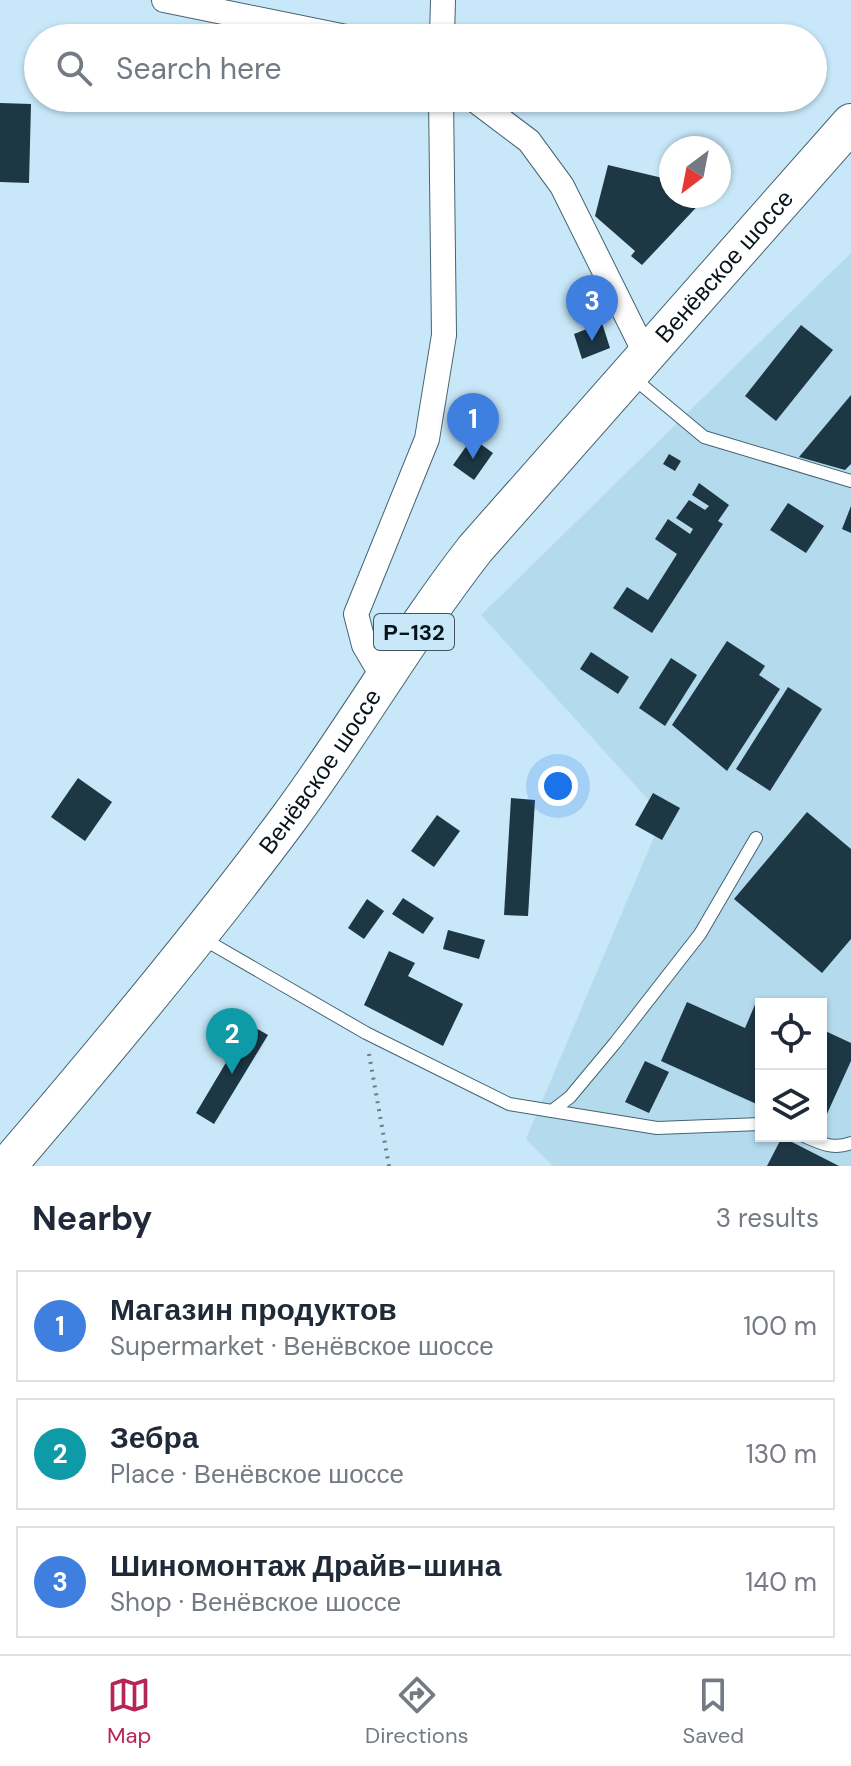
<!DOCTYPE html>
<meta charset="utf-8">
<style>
body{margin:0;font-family:"DM Sans",sans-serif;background:#f2f2f3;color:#1f2937}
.controls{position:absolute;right:24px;bottom:24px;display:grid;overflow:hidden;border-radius:0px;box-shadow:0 2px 6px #0004}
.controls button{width:72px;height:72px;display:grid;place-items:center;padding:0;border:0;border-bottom:2px solid #e0e1e3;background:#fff;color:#1f2937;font:40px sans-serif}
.compass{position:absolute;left:659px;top:136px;width:72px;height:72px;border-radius:50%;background:#fff;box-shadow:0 2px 6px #0004;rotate:212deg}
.you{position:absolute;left:558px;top:786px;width:28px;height:28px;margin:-20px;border:6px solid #fff;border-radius:50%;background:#1a73e8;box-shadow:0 0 0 12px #1a73e833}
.badge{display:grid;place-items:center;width:52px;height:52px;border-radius:50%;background:#b42658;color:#fff;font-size:26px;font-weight:700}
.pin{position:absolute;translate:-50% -66px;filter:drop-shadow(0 2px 4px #0008)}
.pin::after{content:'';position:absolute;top:42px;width:28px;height:24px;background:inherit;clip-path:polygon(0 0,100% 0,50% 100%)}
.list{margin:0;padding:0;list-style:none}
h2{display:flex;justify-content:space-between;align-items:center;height:104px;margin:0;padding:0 32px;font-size:34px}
h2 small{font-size:26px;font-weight:400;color:#747a83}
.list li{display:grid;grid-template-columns:52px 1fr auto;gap:24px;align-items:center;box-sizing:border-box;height:112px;margin:0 16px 16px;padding:0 16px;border:2px solid #e0e1e3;border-radius:0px}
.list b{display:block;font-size:30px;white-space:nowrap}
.list p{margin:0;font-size:26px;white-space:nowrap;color:#747a83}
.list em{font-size:26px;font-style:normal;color:#747a83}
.icon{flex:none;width:44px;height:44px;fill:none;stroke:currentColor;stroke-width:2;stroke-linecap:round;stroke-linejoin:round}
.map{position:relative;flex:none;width:851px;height:1166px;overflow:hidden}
.search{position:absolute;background:#fff;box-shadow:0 2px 6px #0004;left:24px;right:24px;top:24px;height:88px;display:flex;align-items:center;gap:20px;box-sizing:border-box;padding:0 28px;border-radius:44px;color:#747a83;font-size:30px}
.sheet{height:488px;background:#fff}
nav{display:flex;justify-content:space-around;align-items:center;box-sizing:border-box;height:112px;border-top:2px solid #e0e1e3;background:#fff;font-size:22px;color:#747a83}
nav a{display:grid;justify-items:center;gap:4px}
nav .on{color:#b42658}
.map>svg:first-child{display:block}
.built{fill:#b4daee;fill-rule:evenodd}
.building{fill:#1d3745}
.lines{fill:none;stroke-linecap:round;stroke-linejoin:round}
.lane-casing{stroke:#476372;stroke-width:14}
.street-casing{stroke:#476372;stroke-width:26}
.primary-casing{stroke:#476372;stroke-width:40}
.path{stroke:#687d89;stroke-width:4;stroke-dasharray:2 6;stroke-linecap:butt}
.lane{stroke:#fff;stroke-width:12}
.street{stroke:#fff;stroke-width:24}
.primary{stroke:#fff;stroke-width:38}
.labels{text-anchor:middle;stroke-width:8;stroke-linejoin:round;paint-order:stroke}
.shield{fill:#c8e8f9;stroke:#42545d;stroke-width:2}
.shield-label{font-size:22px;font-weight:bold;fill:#09141a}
.street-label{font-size:24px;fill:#09141a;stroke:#c8e8f9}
</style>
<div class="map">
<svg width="851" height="1166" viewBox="0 0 851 1166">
<rect width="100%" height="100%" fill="#c8e8f9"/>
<path class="built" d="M851 253V1166H553L526 1139 663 816 481 615ZM761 1004H821V1136H761Z"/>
<g class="building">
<polygon points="0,103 31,104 29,183 0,182"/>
<polygon points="608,165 671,180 671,196 707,196 642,265 631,256 635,251 595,216"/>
<polygon points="602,323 610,348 582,359 574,334"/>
<polygon points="801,325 833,350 776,421 745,396"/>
<polygon points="851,395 851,464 845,470 799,457"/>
<polygon points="472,438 493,453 474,480 453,465"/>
<polygon points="669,454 681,461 675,471 663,464"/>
<polygon points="699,483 729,505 718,521 723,524 652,633 613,608 627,587 648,600 677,554 655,539 668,519 690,534 693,529 676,518 689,500 705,510 709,506 692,495"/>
<polygon points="788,503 824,526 806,553 770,530"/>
<polygon points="851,506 851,533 842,529"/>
<polygon points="727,641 765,666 759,675 780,689 727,771 672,725"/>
<polygon points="591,652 629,677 618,694 580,669"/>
<polygon points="671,658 697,675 665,726 639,708"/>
<polygon points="788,687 822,709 770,791 736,769"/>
<polygon points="78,778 112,802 85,841 51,817"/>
<polygon points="653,793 680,808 662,840 635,825"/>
<polygon points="511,798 535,800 528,916 504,915"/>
<polygon points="807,812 851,849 851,939 822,973 734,899"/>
<polygon points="437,815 460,831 434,867 411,851"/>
<polygon points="403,898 434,918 423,934 392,914"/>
<polygon points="367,899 384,911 364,939 348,928"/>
<polygon points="448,930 485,940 479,959 443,949"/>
<polygon points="389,951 415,963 408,976 463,1004 443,1046 364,1005"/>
<polygon points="757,1000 761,1002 761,1106 661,1061 687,1002 745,1028"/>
<polygon points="249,1024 268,1035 214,1124 196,1113"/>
<polygon points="821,1029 851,1043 851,1061 821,1127"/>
<polygon points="645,1061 669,1072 649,1113 625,1102"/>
<polygon points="782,1137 839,1166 767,1166"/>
</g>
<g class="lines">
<defs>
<g id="lane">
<polyline points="631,376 704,437 851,481"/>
<polyline points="200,937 366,1033 509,1104 552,1111 570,1097 615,1043 700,934 756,838"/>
<polyline points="552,1111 657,1128 761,1124"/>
<path d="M804 1136C820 1143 834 1150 851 1143"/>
</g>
<g id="street">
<polyline points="164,0 351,38"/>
<polyline points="442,38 443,0"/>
<polyline points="472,98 529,141 562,186 646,355"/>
<polyline points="383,677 364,645 356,614 427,439 444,335 441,98"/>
</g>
<g id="primary">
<path id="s1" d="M7 1166C104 1053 200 938 289 818 354 730 408 635 475 549L851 123"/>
</g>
</defs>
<use href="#lane" class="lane-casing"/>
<use href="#street" class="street-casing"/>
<use href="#primary" class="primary-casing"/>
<polyline class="path" points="369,1054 389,1166"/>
<use href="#lane" class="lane"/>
<use href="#street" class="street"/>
<use href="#primary" class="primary"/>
</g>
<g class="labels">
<rect class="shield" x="374" y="614" width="80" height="36" rx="6"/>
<g class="shield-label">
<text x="414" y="640">Р-132</text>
</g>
<g class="street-label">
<text dy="8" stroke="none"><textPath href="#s1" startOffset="1152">Венёвское шоссе</textPath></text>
<text dy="8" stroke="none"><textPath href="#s1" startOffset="504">Венёвское шоссе</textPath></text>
</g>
</g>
</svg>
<div class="controls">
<button><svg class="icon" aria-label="locate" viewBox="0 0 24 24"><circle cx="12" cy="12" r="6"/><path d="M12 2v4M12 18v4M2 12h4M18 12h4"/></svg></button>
<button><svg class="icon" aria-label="layers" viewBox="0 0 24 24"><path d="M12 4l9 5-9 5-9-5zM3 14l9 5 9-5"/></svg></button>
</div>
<svg class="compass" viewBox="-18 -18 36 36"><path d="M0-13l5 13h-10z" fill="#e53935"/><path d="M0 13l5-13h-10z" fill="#747a83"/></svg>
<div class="you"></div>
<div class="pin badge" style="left:473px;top:459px;background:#3f7fe0">1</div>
<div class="pin badge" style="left:232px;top:1074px;background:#0f9aa8">2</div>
<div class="pin badge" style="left:592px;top:341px;background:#3f7fe0">3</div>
<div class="search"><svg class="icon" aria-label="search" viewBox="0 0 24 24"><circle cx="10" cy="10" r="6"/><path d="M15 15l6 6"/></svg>Search here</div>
</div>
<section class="sheet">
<h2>Nearby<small>3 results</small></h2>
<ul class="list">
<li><span class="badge" style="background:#3f7fe0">1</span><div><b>Магазин продуктов</b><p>Supermarket · Венёвское шоссе</p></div><em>100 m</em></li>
<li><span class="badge" style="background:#0f9aa8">2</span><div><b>Зебра</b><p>Place · Венёвское шоссе</p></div><em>130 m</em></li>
<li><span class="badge" style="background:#3f7fe0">3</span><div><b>Шиномонтаж Драйв-шина</b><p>Shop · Венёвское шоссе</p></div><em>140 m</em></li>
</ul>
</section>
<nav>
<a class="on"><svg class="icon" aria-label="map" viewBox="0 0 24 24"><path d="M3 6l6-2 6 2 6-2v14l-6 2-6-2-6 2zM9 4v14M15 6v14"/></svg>Map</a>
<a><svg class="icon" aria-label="directions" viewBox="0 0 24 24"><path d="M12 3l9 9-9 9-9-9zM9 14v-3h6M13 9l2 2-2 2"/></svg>Directions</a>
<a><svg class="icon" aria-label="saved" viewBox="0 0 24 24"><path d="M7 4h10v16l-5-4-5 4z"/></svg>Saved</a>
</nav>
